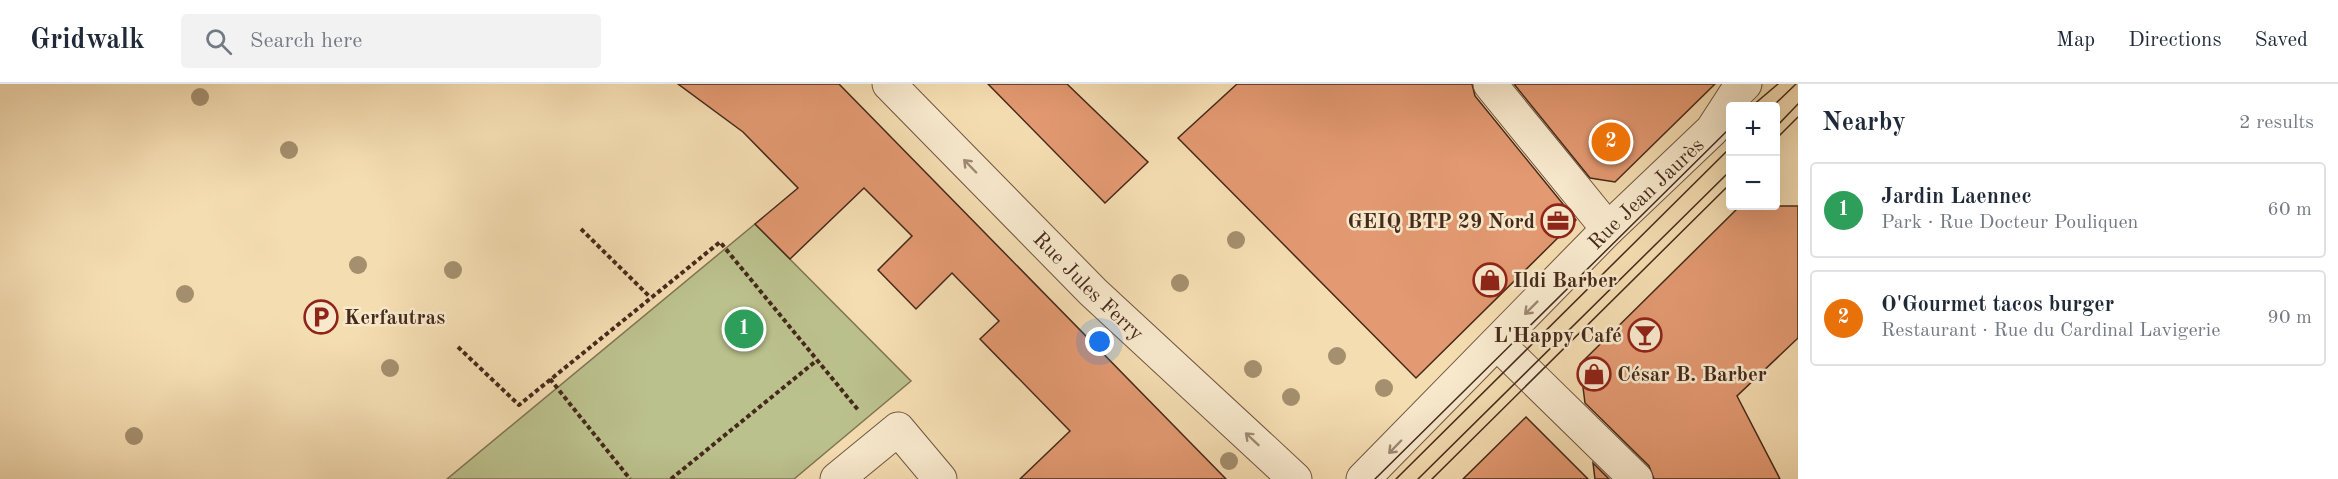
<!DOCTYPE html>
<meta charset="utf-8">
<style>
body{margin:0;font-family:"Old Standard TT",serif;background:#f2f2f3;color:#1f2937}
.controls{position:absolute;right:18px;top:18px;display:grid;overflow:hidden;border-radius:6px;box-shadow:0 6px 24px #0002}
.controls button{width:54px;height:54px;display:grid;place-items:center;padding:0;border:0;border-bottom:2px solid #e0e1e3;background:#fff;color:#1f2937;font:30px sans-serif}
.you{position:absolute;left:1100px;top:258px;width:21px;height:21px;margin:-15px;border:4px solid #fff;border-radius:50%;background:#1a73e8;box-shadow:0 0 0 9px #1a73e833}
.badge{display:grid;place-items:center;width:39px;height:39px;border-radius:50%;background:#8f2418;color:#fff;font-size:20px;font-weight:700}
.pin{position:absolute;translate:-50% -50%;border:3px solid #fff;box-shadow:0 2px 6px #0006}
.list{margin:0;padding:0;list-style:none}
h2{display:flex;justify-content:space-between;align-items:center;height:78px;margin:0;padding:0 24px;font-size:26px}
h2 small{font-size:20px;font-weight:400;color:#747a83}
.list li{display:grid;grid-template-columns:39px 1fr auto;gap:18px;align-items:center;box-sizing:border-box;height:96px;margin:0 12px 12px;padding:0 12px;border:2px solid #e0e1e3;border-radius:6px}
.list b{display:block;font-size:22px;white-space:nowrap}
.list p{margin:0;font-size:20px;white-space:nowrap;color:#747a83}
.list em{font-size:20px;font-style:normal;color:#747a83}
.icon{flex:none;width:33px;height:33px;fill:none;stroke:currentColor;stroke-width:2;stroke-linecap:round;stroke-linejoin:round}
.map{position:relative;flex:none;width:1798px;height:395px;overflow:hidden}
header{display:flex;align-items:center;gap:36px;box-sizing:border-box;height:84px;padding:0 30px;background:#fff;border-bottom:2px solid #e0e1e3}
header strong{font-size:28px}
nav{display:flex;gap:33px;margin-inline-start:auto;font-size:21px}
.search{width:420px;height:54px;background:#f2f2f3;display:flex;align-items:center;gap:15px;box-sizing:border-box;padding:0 21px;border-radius:6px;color:#747a83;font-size:22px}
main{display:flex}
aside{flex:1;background:#fff}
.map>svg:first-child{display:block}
.green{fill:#bbc18d;stroke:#807554;stroke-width:1.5}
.building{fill:#e39971;stroke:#45291a;stroke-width:1.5}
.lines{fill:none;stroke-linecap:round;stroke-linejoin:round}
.minor-casing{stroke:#715640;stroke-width:35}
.tertiary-casing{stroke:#715640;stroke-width:35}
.path{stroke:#45291a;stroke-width:4;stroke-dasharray:4.5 3;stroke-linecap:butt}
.minor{stroke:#f8e9cd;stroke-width:33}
.tertiary{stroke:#f8e9cd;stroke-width:33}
.tram{stroke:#45291a;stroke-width:1.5}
.tree{fill:#a48f6e}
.oneway{stroke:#9e8974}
.labels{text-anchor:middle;stroke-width:5;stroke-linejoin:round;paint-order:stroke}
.street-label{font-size:21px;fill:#45291a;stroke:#f8e9cd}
.poi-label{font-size:21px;font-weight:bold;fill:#45291a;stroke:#f8e9cd;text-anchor:start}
</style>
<header>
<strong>Gridwalk</strong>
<div class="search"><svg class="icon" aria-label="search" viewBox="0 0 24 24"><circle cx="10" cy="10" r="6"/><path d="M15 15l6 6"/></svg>Search here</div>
<nav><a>Map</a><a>Directions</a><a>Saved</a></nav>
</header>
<main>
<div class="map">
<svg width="1798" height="395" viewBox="0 0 1798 395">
<rect width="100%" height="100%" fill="#f5ddb2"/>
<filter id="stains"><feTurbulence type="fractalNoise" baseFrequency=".00333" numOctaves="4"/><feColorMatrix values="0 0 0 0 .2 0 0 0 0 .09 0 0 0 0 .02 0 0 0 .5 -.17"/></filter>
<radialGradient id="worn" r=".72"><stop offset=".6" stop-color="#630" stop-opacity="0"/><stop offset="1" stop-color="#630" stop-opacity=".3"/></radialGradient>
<polygon class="green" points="755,140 911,297 794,395 447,395"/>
<g class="building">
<polygon points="678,0 839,0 1226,395 1020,395 1070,347 980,255 999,237 952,189 916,225 878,186 912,152 864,104 790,175 755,140 798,104 743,48"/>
<polygon points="988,0 1067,0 1148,78 1105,119"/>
<polygon points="1237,0 1472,0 1475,12 1576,136 1416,294 1178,54"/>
<polygon points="1514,0 1715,0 1615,98 1590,94"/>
<polygon points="1740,122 1798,122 1798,254 1737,312 1780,395 1654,395 1649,382 1585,319 1580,280"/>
<polygon points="1526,333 1588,395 1463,395"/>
<polygon points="1593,379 1609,395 1595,395"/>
</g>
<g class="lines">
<defs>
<g id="minor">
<path id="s1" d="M889 0 1093 208 1295 395"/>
<polyline points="1490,0 1608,145"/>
<polyline points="1497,259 1636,395"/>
<polyline points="837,395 898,345 940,395"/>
</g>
<g id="tertiary">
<path id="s2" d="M1363 395 1608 145 1712 46 1736 9 1745 0"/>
</g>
</defs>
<use href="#minor" class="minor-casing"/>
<use href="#tertiary" class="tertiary-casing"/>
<g class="path">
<polyline points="581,145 650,213"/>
<polyline points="458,263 519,321 720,158 859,327"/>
<polyline points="550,295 630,395"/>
<polyline points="671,395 816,277"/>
</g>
<use href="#minor" class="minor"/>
<use href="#tertiary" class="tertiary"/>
<g class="tram">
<polyline points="1752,22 1778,0"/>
<polyline points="1773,22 1796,0"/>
<polyline points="1776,43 1798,20"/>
<polyline points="1776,55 1798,33"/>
<polyline points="1375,395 1730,44"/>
<polyline points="1396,395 1730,64"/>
<polyline points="1418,395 1730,87"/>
<polyline points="1432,395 1730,100"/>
</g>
</g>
<g class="tree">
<circle cx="200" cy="13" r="9"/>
<circle cx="289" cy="66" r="9"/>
<circle cx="1236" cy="156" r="9"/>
<circle cx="358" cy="181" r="9"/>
<circle cx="453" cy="186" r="9"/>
<circle cx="1180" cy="199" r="9"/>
<circle cx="185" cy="210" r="9"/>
<circle cx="1337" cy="272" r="9"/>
<circle cx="390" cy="284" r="9"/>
<circle cx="1253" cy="285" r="9"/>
<circle cx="1384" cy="304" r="9"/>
<circle cx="1291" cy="313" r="9"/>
<circle cx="134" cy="352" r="9"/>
<circle cx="1229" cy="377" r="9"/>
</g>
<defs><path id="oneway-shaft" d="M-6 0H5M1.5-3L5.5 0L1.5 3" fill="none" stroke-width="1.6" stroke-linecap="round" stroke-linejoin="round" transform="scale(1.5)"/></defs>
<g class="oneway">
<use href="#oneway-shaft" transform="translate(970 82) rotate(-134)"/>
<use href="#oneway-shaft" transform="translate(1531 224) rotate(135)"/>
<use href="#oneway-shaft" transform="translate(1252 355) rotate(-137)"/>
<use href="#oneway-shaft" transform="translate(1395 363) rotate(134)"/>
</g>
<defs>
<symbol id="office-ring" viewBox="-11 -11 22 22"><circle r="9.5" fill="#f8e9cd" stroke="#8f2418" stroke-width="1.5"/><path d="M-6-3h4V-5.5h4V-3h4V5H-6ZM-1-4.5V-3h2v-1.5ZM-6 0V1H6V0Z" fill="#8f2418"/></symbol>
<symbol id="shop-ring" viewBox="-11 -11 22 22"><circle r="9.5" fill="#f8e9cd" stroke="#8f2418" stroke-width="1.5"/><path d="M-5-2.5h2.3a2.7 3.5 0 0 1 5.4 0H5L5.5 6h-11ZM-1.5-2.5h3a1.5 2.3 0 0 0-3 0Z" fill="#8f2418"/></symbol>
<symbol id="parking-ring" viewBox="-11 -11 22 22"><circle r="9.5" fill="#f8e9cd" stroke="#8f2418" stroke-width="1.5"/><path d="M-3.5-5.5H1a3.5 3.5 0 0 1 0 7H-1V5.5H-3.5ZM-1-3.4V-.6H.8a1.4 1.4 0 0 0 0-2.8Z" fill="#8f2418"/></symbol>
<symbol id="bar-ring" viewBox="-11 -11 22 22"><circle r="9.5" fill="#f8e9cd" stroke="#8f2418" stroke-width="1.5"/><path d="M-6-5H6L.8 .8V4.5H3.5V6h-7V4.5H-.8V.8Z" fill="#8f2418"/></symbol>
</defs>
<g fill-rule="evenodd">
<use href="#office-ring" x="1539" y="118" width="38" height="38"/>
<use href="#shop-ring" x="1471" y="177" width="38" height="38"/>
<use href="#parking-ring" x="302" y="214" width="38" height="38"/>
<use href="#bar-ring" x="1626" y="232" width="38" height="38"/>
<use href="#shop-ring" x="1575" y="271" width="38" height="38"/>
</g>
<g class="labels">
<g class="street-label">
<text dy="7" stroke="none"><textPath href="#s2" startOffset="402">Rue Jean Jaurès</textPath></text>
<text dy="7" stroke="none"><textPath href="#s1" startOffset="284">Rue Jules Ferry</textPath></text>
</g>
<g class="poi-label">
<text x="1535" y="144" text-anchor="end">GEIQ BTP 29 Nord</text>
<text x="1513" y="203">Ildi Barber</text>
<text x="344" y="240">Kerfautras</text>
<text x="1622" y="258" text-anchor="end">L'Happy Café</text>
<text x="1617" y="297">César B. Barber</text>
</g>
</g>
<rect width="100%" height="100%" filter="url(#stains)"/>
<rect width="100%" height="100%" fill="url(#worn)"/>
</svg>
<div class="controls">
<button>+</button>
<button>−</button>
</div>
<div class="you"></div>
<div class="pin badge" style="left:744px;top:245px;background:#2e9e5b">1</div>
<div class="pin badge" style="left:1611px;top:58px;background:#e8710a">2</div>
</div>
<aside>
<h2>Nearby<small>2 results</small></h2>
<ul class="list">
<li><span class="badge" style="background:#2e9e5b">1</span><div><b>Jardin Laennec</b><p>Park · Rue Docteur Pouliquen</p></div><em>60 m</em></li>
<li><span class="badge" style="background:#e8710a">2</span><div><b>O'Gourmet tacos burger</b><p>Restaurant · Rue du Cardinal Lavigerie</p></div><em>90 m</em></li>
</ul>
</aside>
</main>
